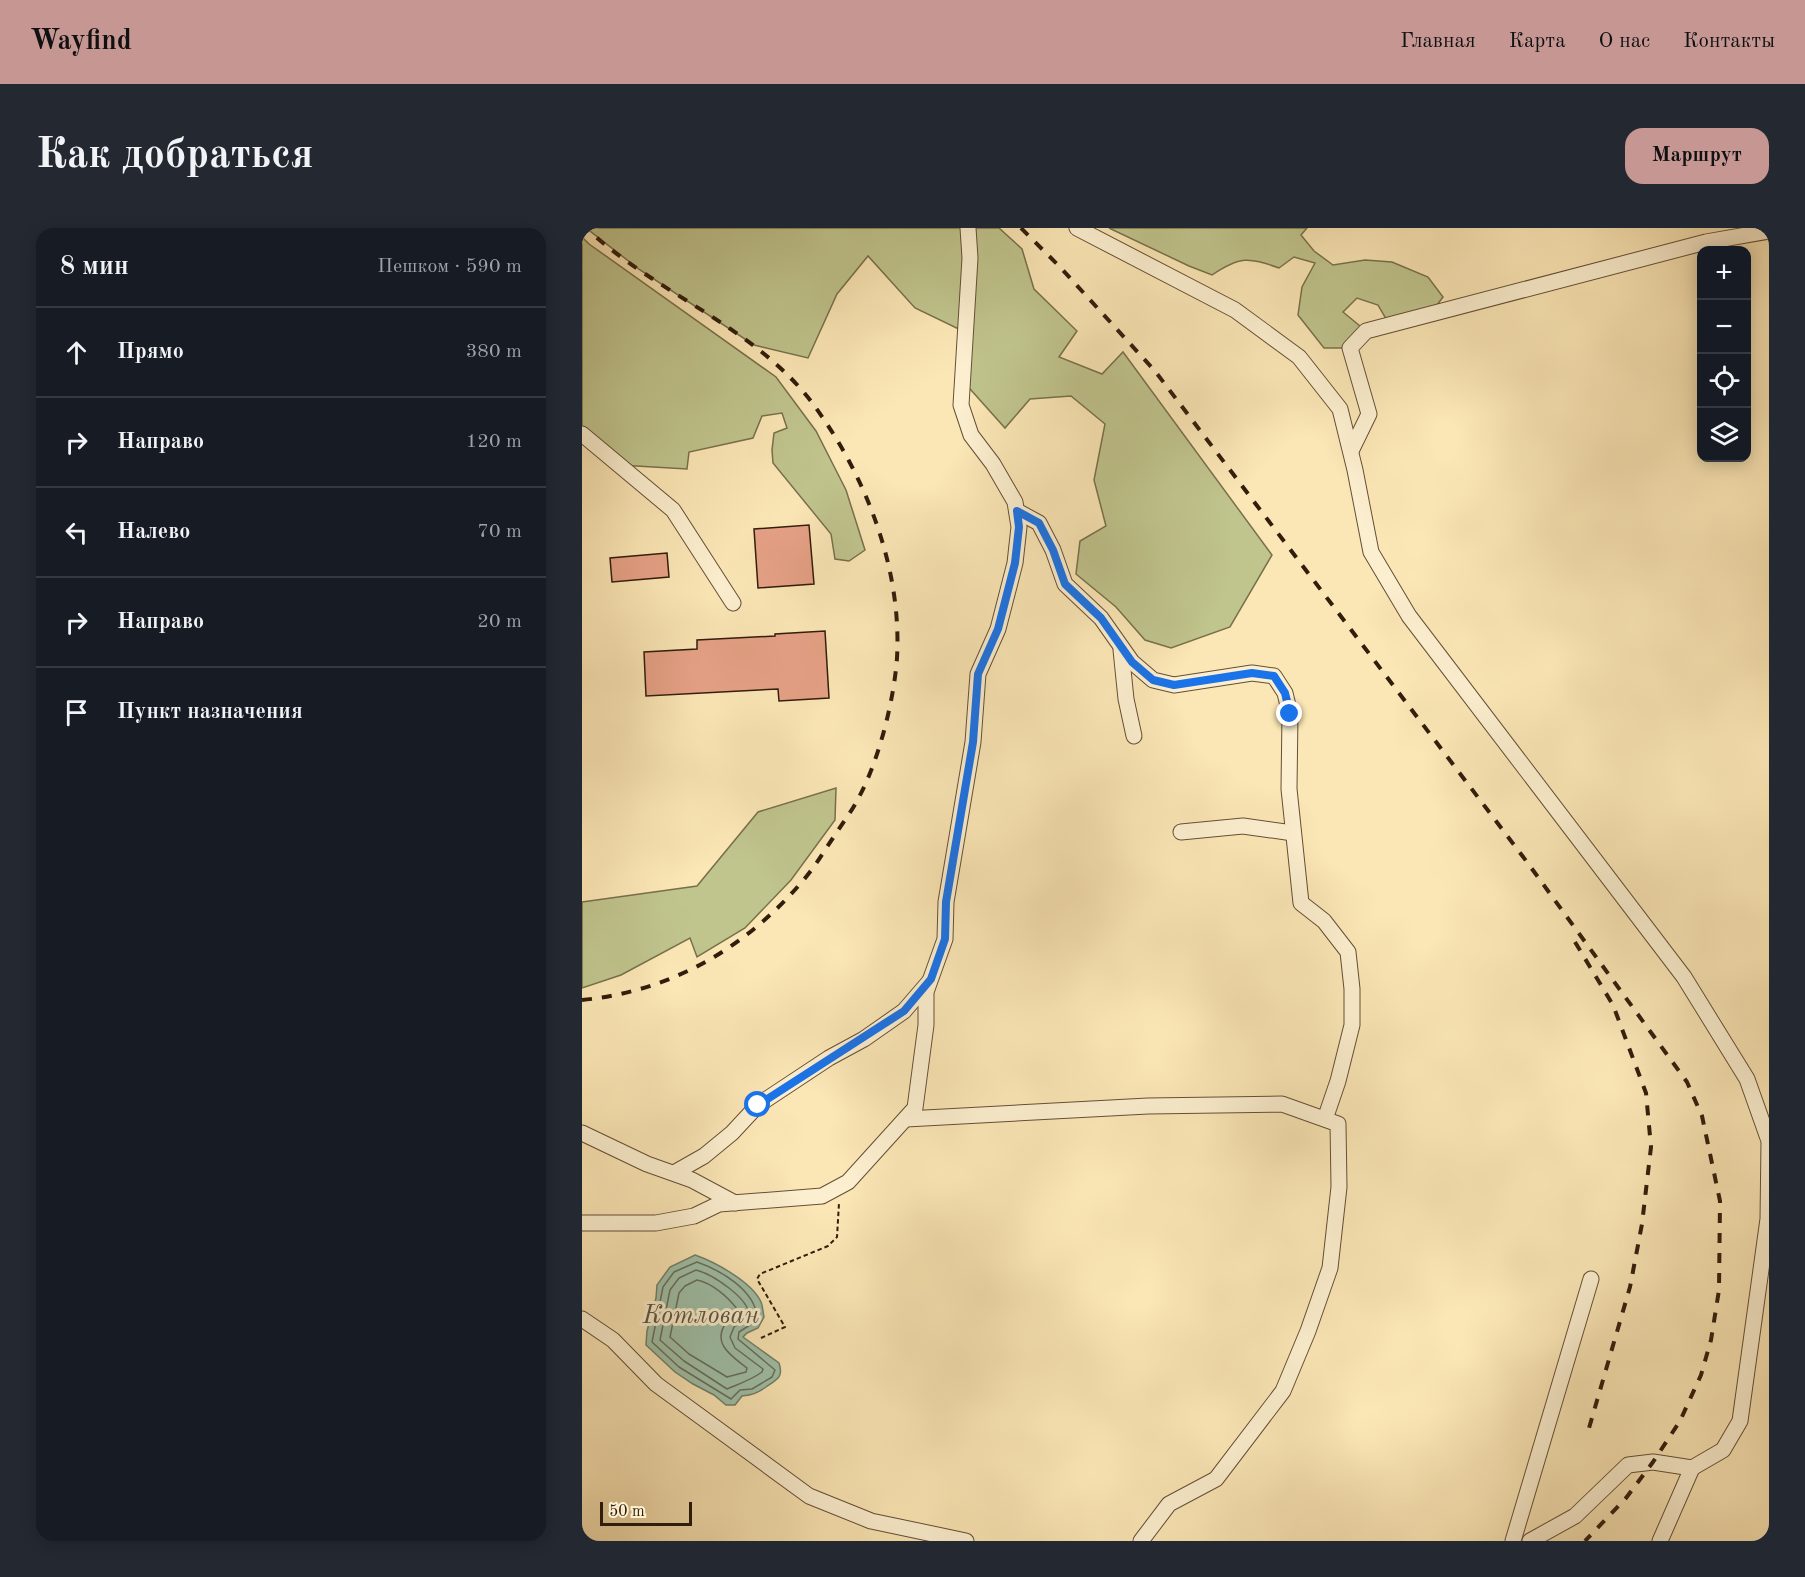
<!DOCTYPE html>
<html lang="ru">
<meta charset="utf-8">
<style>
body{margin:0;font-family:"Old Standard TT",serif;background:#242831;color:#f1f3f6}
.controls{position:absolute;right:18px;top:18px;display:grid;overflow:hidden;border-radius:12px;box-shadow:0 3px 15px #0003}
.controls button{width:54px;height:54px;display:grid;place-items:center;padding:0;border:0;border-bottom:2px solid #363941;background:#171b24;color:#f1f3f6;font:30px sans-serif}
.scale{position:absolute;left:18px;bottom:15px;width:92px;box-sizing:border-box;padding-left:6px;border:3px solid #311d0c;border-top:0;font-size:16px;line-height:21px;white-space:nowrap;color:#311d0c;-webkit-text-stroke:4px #fcefcf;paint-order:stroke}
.stop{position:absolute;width:18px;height:18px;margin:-14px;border:4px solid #1a73e8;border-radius:50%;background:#fff}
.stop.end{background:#1a73e8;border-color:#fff;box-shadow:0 2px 6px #0008}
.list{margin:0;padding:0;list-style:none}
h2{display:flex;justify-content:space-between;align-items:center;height:78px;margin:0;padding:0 24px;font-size:26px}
h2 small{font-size:20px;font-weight:400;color:#9ea1a6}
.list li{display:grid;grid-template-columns:39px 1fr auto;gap:18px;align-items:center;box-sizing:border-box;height:90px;padding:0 24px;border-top:2px solid #363941}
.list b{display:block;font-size:22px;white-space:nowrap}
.list em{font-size:20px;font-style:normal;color:#9ea1a6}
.icon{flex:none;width:33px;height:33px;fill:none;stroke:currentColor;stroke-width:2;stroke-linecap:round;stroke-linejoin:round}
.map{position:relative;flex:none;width:1187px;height:1313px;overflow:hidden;border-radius:18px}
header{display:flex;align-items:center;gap:36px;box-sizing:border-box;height:84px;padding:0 30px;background:#c59692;color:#111}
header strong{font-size:28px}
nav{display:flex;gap:33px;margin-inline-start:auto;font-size:21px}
.intro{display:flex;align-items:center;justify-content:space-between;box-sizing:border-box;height:144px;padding:0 36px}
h1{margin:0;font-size:42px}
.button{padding:15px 27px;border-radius:18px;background:#c59692;color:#111;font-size:21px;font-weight:700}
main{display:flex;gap:36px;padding:0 36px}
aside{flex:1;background:#171b24;border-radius:18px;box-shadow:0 3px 15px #0003}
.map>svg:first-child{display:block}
.green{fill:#c0c48d;stroke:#78704c;stroke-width:1.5}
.water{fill:#9fc0a9;stroke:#737f6a;stroke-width:1.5}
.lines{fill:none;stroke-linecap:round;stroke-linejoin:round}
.shore{stroke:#686e5a;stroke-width:1.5}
.building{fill:#e6a186;stroke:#311d0c;stroke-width:1.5}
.minor-casing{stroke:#644f36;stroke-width:17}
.path{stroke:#311d0c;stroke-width:2;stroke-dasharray:4.5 3;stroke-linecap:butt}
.minor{stroke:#fcefcf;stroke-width:15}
.rail{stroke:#311d0c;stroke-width:4;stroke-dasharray:10 10;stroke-linecap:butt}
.route{stroke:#1a73e8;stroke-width:8}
.labels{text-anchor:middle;stroke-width:6;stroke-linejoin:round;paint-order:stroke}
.water-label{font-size:26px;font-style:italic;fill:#585643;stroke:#fcefcf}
</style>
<header>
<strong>Wayfind</strong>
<nav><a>Главная</a><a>Карта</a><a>О нас</a><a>Контакты</a></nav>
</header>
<div class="intro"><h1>Как добраться</h1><a class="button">Маршрут</a></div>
<main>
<aside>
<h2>8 мин<small>Пешком · 590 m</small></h2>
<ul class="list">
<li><svg class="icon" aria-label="ahead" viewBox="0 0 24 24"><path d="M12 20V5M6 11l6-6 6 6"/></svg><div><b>Прямо</b></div><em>380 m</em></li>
<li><svg class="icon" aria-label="right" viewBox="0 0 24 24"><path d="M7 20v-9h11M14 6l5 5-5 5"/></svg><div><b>Направо</b></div><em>120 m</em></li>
<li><svg class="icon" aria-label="left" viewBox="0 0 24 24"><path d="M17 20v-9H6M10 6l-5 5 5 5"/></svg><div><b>Налево</b></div><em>70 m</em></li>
<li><svg class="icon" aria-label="right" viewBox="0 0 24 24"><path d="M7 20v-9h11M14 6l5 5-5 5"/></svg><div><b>Направо</b></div><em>20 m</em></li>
<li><svg class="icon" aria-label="arrive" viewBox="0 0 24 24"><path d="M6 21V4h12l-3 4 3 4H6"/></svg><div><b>Пункт назначения</b></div></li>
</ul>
</aside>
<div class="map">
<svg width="1187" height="1313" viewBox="0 0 1187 1313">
<rect width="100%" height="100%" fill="#fbe6b5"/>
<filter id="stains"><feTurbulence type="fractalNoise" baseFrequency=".00333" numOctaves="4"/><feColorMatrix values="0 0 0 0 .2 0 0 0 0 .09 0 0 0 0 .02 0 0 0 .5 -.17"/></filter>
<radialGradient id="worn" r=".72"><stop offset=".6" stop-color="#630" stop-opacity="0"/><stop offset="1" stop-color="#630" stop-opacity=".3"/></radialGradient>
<g class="green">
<polygon points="4,0 417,0 440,21 452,61 495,103 477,129 520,146 541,124 690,327 648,399 589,420 563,412 534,379 494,346 498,313 524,298 512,252 523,196 489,168 448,171 423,200 380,152 383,104 333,80 286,28 255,66 226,130 172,117 58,42"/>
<path d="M527 0H725L719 7 732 23 751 37 783 32 810 34 846 49 861 69 849 85 807 96 796 77 775 70 761 84 784 103 768 120H742L716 87 720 59 733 35 712 29 697 40C666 29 658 28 630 47L607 38Z"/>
<polygon points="0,9 7,16 194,149 234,203 264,262 283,322 267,333 253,331 249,306 191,235 190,222 192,205 205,200 200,185 180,188 171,210 107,224 105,241 37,237 0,206"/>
<polygon points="254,560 253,592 209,652 163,700 115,729 108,710 39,747 0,760 0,674 115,658 176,584"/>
</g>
<path class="water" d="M113 1027C133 1034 170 1054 179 1074 181 1079 181 1085 182 1089L176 1100 165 1105 161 1109 197 1135C202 1150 194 1152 184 1159 175 1165 171 1167 160 1168L153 1177H144L132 1167 111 1156 93 1144 64 1117 65 1103 74 1070 75 1057 88 1039Z"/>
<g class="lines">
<g class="shore">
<path d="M115 1034C138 1042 173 1062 175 1089L171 1095 157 1104 156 1111 193 1142 190 1149 170 1161 158 1162 149 1171 97 1139 70 1114 81 1059 92 1044Z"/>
<path d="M114 1042C130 1046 169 1071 167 1089L152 1099 148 1109 153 1120 181 1141 180 1144C169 1152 157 1156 145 1161L102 1133 78 1112 88 1062 97 1050Z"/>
<path d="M115 1052C130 1055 146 1069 155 1081 154 1087 148 1089 144 1095 129 1116 151 1129 165 1140L164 1144 145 1149 107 1126 88 1109 97 1065 103 1058Z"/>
</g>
</g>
<g class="building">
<polygon points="227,297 232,356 176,360 172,301"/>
<polygon points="85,325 87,349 30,354 28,330"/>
<polygon points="243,403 247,470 197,473 196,461 64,468 62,424 115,421 115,412 193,408 193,406"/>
</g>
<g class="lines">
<defs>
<g id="minor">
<polyline points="495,0 653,82 717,129 758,181 773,242 789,324 827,388 1102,749 1165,851 1187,913 1186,991 1158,1193 1141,1222 1110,1240 1071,1234 1046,1237 993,1288 948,1313"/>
<polyline points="0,206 91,282 151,375"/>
<polyline points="769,223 787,186 768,120 784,103 1124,14 1187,3"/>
<polyline points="435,283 457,295 471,322 483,356 519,390 550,434 571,452 592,457 670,445 692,448 703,465 708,486 707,561 719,675 742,693 766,724 770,761 770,797 756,853 743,891"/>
<polyline points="539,422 544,471 552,508"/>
<polyline points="599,604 661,598 711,605"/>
<polyline points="324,891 566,878 700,876 756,896 757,959 748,1040 726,1103 701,1163 634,1251 587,1276 559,1313"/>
<polyline points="0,905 65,936 110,952 153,975"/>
<polyline points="92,945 122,928 150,905 176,877 247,830 282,811 322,783 347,754"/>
<polyline points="0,995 74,995 112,988 137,976 240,968 266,954 333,880 344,797 344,764 363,711 364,674 391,514 396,446 416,401 433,335 437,299 433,274 411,236 389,207 379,177 388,30 386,0"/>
<polyline points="0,1091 31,1112 74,1156 227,1268 289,1293 384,1313"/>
<polyline points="931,1313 1009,1051"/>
<polyline points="1078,1313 1110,1240"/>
</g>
</defs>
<use href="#minor" class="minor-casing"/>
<polyline class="path" points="179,1110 203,1099 175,1051 178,1046 246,1018 255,1009 257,975"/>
<use href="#minor" class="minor"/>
<g class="rail">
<polyline points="439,0 478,39 573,143 945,634 1105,854 1120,888 1138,973 1137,1062 1129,1112 1119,1147 1098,1193 1071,1234 1044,1270 1003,1313"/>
<polyline points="993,714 1031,777 1064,865 1069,919 1060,996 1048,1059 1005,1207"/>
<path d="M0 772C91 763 166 719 224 649 234 637 242 623 251 610 260 596 270 583 277 569 297 532 312 472 315 430 320 342 285 251 234 180 176 99 75 67 4 0"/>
</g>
</g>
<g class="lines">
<polyline class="route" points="176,877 322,783 349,751 363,711 364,674 391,514 396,446 416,401 433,335 437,299 435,283 457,295 471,322 483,356 519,390 550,434 571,452 592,457 670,445 692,448 703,465 708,486"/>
</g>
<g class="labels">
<g class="water-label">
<text x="119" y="1095">Котлован</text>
</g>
</g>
<rect width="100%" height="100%" filter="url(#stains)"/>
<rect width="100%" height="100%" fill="url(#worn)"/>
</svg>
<div class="controls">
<button>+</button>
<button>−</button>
<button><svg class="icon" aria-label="locate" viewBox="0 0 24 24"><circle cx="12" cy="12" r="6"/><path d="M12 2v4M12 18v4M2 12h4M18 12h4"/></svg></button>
<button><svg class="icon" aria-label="layers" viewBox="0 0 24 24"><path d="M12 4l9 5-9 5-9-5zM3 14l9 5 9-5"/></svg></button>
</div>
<div class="scale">50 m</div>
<div class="stop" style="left:176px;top:877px"></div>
<div class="stop end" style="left:708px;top:486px"></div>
</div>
</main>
